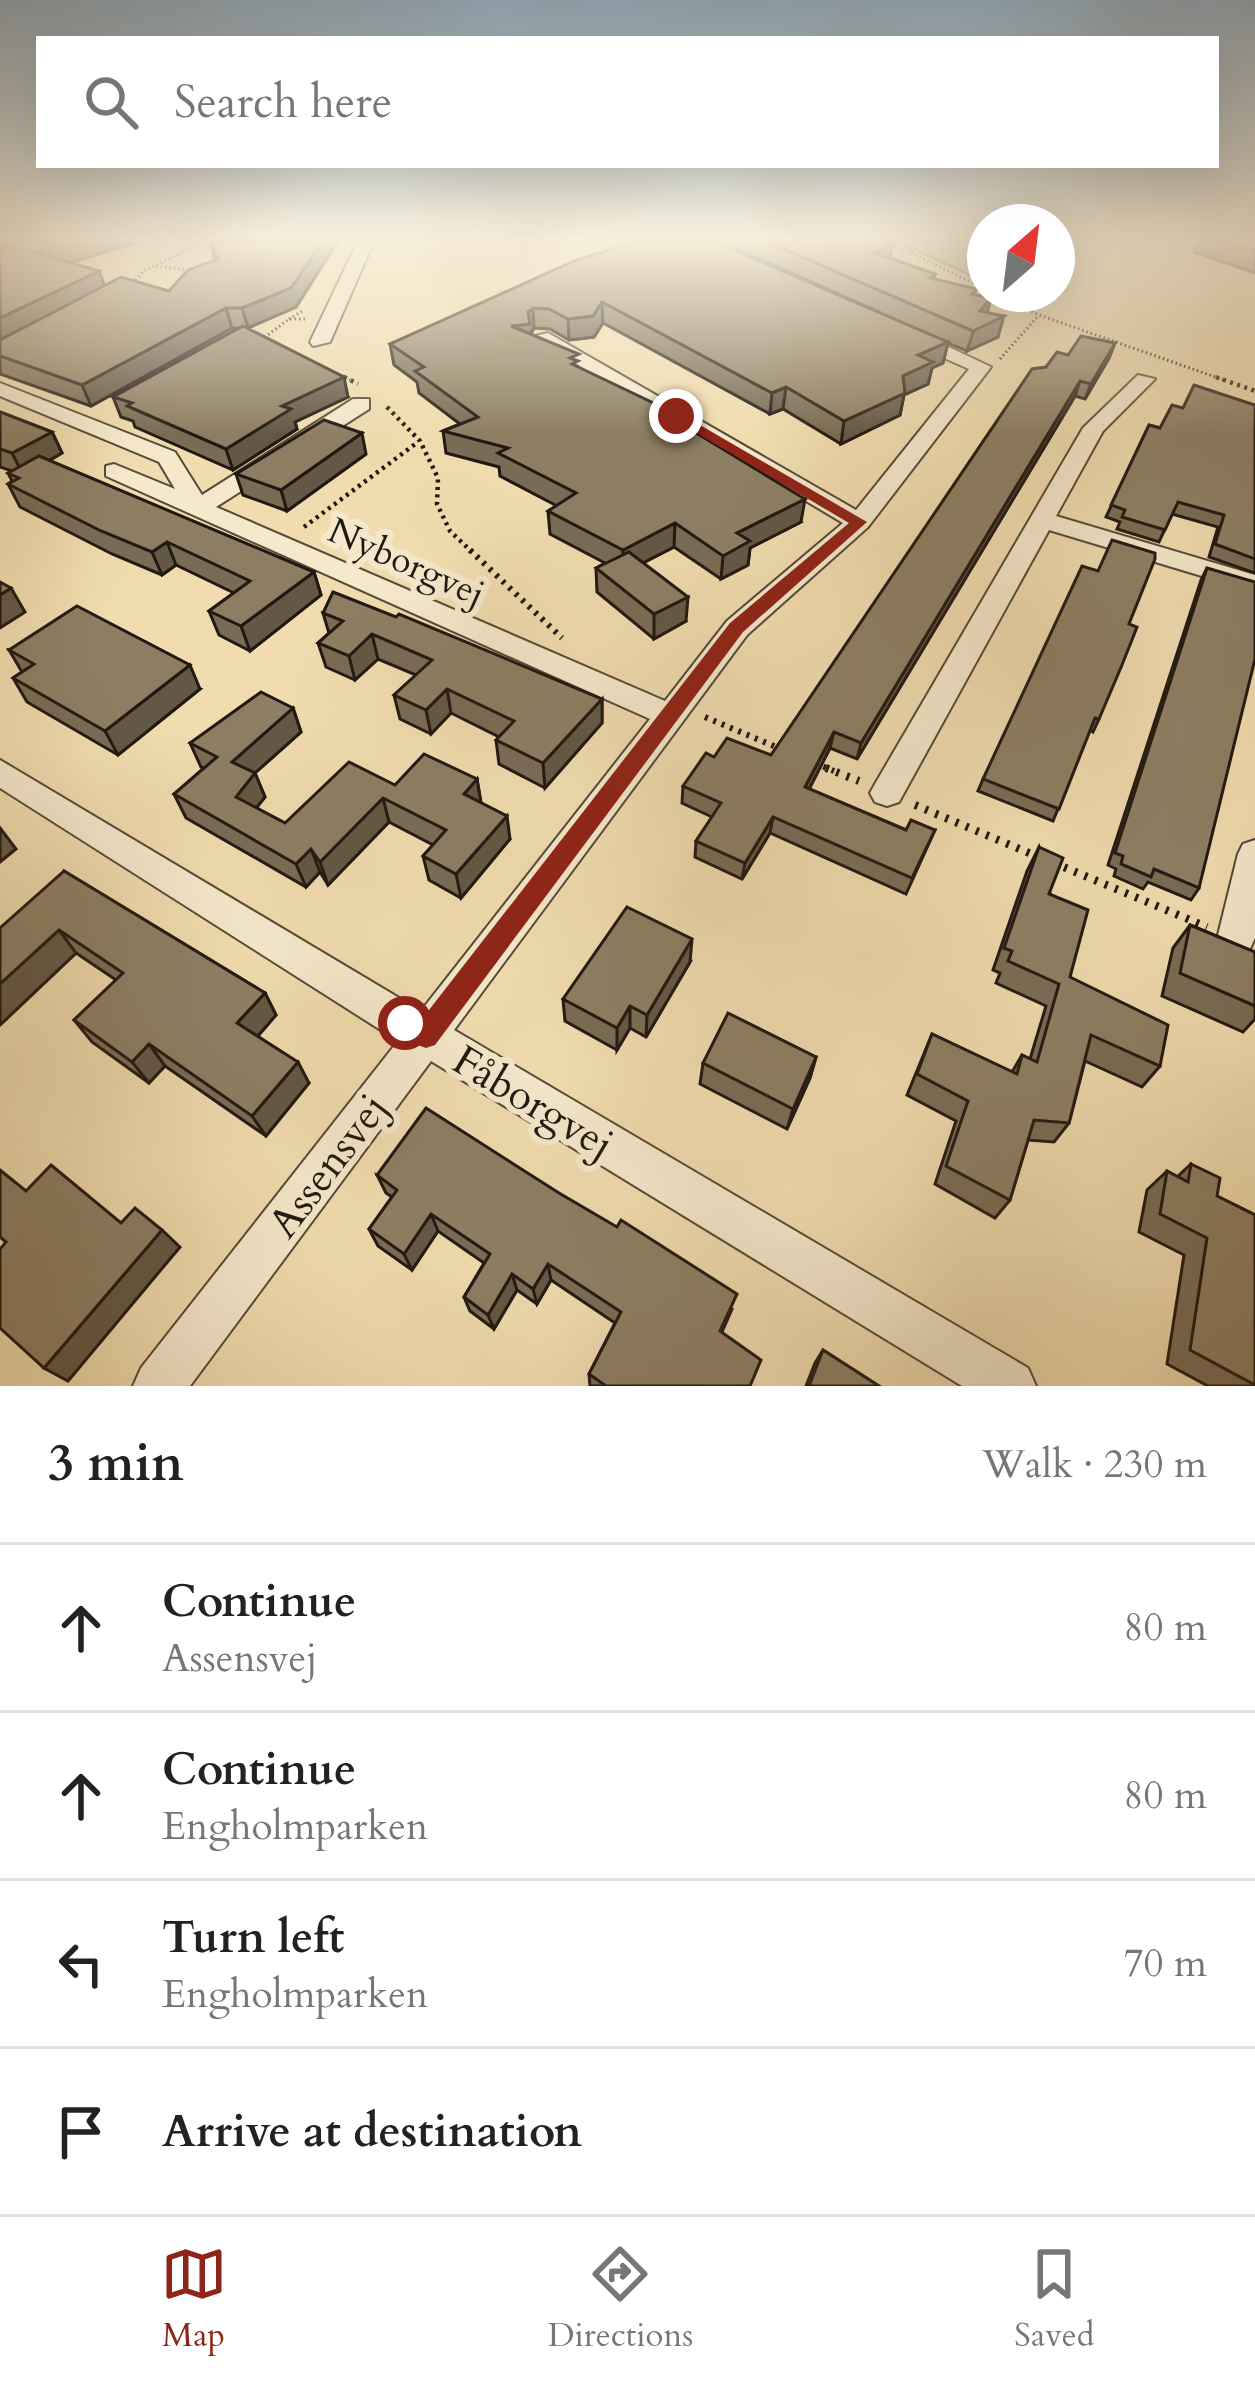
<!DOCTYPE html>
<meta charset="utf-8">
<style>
body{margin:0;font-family:Cardo,serif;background:#f2f2f2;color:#222}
.compass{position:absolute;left:967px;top:204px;width:108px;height:108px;border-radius:50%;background:#fff;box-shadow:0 12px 48px #0002;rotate:28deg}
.stop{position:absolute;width:36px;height:36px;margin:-27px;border:9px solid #8f2418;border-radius:50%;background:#fff}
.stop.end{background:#8f2418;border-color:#fff;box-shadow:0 3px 12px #0008}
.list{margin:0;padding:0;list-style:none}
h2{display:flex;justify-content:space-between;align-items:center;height:156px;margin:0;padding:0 48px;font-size:51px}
h2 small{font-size:39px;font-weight:400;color:#767676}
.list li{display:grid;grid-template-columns:78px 1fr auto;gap:36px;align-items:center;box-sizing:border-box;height:168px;padding:0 48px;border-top:3px solid #e0e0e0}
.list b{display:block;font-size:45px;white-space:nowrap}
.list p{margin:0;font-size:39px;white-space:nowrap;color:#767676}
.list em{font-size:39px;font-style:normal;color:#767676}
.icon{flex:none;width:66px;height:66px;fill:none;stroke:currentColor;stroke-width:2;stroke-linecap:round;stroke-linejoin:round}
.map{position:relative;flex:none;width:1255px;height:1386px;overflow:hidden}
.search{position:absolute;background:#fff;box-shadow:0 12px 48px #0002;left:36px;right:36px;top:36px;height:132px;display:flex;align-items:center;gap:30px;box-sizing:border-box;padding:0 42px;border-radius:0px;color:#767676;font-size:45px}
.sheet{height:828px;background:#fff}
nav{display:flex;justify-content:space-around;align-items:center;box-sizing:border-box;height:168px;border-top:3px solid #e0e0e0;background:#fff;font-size:33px;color:#767676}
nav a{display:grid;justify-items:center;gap:6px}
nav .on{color:#8f2418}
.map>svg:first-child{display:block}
.green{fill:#cdbb94;stroke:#776a52;stroke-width:3}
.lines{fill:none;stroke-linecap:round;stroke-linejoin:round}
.street-casing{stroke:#554a38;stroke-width:4}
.path-far3{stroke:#211911;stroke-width:3;stroke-dasharray:1.5 3;stroke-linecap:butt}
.path-far2{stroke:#211911;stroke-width:4.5;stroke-dasharray:3 4.5;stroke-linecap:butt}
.path-far1{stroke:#211911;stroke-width:6;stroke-dasharray:3 6;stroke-linecap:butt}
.path{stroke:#211911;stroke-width:8;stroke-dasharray:3 8;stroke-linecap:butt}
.street{fill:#f5e8cb;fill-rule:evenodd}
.wall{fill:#796c55;stroke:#211911;stroke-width:3;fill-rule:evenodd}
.shaded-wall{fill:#635845;stroke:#211911;stroke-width:3}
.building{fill:#8d7e63;stroke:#211911;stroke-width:3}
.route{fill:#8f2418}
.labels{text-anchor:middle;stroke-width:12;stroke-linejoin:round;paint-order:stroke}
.street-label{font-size:36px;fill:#211911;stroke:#f5e8cb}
.near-street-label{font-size:42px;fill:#211911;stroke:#f5e8cb}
</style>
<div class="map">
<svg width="1255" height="1386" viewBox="0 0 1255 1386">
<rect width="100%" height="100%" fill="#f0dcaf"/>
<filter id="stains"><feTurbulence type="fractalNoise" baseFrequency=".00167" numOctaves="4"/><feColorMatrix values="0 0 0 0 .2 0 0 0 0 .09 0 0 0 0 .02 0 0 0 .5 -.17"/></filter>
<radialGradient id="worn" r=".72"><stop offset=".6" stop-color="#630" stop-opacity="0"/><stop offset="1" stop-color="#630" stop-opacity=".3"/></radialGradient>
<polygon class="green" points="897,241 985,241 985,282 899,242"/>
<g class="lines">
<defs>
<g id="street">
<polygon points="358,241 374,241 330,342 313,346 310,342"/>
<polygon points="901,331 915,331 991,367 868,527 747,635 454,1030 1028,1368 1036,1386 962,1386 431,1061 190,1386 133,1386 141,1368 398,1041 0,788 0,760 421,1011 650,719 106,476 106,466 114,464 175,489 159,462 0,396 0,383 175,452 202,495 353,399 369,399 369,409 216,507 665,701 727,621 843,523 531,337 548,333 856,510 969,369 901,339"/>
<polygon points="1138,375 1155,379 1103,431 1056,516 1255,575 1255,592 1049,530 899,802 887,806 875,802 870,793 875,784 1083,428"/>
<polygon points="1255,840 1255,938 1249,951 1236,956 1223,951 1217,939 1238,854 1243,844"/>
</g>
</defs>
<use href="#street" class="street-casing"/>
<g class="path-far3">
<polyline points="887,241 985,289"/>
<polyline points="156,266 191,270"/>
<polyline points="133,284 143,271 206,241"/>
<polyline points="995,294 1039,315 1224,380"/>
<polyline points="289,319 304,310"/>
<polyline points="261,340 289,319 306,319"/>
<polyline points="1000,359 1039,315"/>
<polyline points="321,366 350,380"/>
</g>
<g class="path-far2">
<polyline points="344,377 358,384"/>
<polyline points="1216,377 1255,391"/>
<polyline points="387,407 420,441 438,478 437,504 450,531 473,553"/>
<polyline points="304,527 418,442"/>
</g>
<g class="path-far1">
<polyline points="470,550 562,638"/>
<polyline points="705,717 781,749"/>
<polyline points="815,763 834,771"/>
</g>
<g class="path">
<polyline points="826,768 859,781"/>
<polyline points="915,805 1041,858"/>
<polyline points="1054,863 1207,927"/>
</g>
<use href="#street" class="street"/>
</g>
<g class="wall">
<polygon points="0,241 141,241 70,263 99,271 104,286 169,291 215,260 210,241 338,241 296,307 247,328 348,397 295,422 297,429 233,470 135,427 133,421 121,417 113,397 239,328 232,328 91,406 0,374"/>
<path d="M624 241H891L890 258 935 274 934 279 975 294 987 313 998 337 967 351 948 343 943 363 932 368 928 384 904 395 900 415 841 444 783 409 770 414 603 323 594 337 569 340 550 329 534 328 531 334 579 368 704 430V438L801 522 750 548 748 565 721 579 674 547 643 563 686 621 654 639 597 592 596 568 605 563 550 534 548 511 557 506 500 476 499 467 446 453 443 431 460 424 419 393 417 382 394 365 390 344 624 245ZM718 244H727L881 313Z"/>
<polygon points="1198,241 1255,241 1255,273 1194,252"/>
<polygon points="1115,343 1109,358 1085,399 1075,396 857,759 830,748 809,789 906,830 935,830 906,894 770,833 742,879 695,857 696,841 712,817 682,803 683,786 714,757 771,755 1046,367 1068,355"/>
<polygon points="1255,405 1255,573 1209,557 1218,527 1172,514 1159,542 1117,529 1120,522 1106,517 1149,425 1160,428 1183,408"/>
<polygon points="0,412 52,432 62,453 49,461 314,572 321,595 250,651 219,635 209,611 234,593 176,565 162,575 112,554 20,507 8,484 12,481 8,473 12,471 0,467"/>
<polygon points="366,454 287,511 243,495 236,474"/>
<polygon points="1207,568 1199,888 1191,900 1148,882 1143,889 1114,876 1116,869 1108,865 1201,580"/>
<polygon points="323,613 602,699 602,723 545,788 499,764 496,740 499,737 451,713 431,734 400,719 394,695 416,675 378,659 355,680 326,667 318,643 329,633"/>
<polygon points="1129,624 1099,719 1093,732 1090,730 1053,821 978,791 983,779"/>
<polygon points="9,650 200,689 118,755 27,702 13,678 22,672"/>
<polygon points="293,708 301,732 255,773 265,797 256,808 285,823 395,785 477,779 481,803 510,839 461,898 429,880 423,856 433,845 389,822 328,885 320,872 306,887 186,818 174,794 204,768 201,767 190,743"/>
<polygon points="1039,847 1070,977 1160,1066 1142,1087 1085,1061 1069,1123 1054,1142 1028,1140 1010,1200 995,1218 935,1184 956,1121 907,1095 932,1034 1012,1072 1022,1055 1030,1059 1046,1006 996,983 1000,973 993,970 1027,871"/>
<polygon points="64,871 265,993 276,1015 258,1036 309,1083 266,1136 165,1066 149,1083 92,1042 74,1020 116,980 76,953 0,1025"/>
<polygon points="1190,925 1255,952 1255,1019 1243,1032 1162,996 1173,948"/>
<polygon points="690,962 646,1037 630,1028 617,1050 565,1021 563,999"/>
<polygon points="816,1057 810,1078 787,1129 700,1084 703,1063"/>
<polygon points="1191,1164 1217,1196 1255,1215 1255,1386 1208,1386 1167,1364 1184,1255 1139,1232 1147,1190 1167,1171 1177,1177"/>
<polygon points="377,1175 732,1309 722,1332 750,1386 590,1386 589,1374 615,1323 551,1280 537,1304 517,1290 494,1329 470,1311 464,1297 484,1263 438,1231 412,1270 378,1246 369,1229 392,1197 386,1193"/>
<polygon points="823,1350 879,1386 806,1386 815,1363"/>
</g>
<g class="shaded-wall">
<polygon points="0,241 27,241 0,251"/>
<polygon points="72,241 141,241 42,271 34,252"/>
<polygon points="323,241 338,241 296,307 248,328 242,308"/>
<polygon points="893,243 889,262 874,253"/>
<polygon points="99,271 106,290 0,343 0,318"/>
<polygon points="991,298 986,318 1004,316 998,337 967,351 980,311"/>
<polygon points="602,302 603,323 594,337 569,340 568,319"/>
<polygon points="226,308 232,328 91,406 82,385"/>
<polygon points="533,308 534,328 531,332 531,344 511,326"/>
<polygon points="948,342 943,363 932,368 928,384 904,395 900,415 841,444 844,421 903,376 918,355"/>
<polygon points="1115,343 1109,358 1085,399 1091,384"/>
<polygon points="344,377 348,397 295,422 297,429 233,470 226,449 282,406"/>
<polygon points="1080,381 1075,396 857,759 861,743"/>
<polygon points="786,387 783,409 770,414 772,393"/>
<polygon points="52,432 62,453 23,475 12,453"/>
<polygon points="362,433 366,454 287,511 281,490"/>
<polygon points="805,499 801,522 750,548 748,565 721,579 723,556 737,533"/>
<polygon points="675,523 674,547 623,573 623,550"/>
<polygon points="167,542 176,565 162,575 152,552"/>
<polygon points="314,572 321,595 250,651 241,626"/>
<polygon points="11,588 25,612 0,628 0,595"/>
<polygon points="688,597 686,621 654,639 654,614"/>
<polygon points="372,634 378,659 355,680 349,656"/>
<polygon points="190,665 200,689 118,755 105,731"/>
<polygon points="447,689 451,713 431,734 426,710"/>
<polygon points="602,699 602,723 545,788 543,763"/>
<polygon points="293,708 301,732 255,773 265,797 246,821 236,797 232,762"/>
<polygon points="834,732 830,748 802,803 805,787"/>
<polygon points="477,779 481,803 464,794"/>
<polygon points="383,798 389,822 328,885 320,862"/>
<polygon points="507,816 510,839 461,898 456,874"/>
<polygon points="773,817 770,833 742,879 745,863"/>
<polygon points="0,828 16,849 0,862"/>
<polygon points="311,849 320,872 306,887 296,864"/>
<polygon points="59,930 76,953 0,1025 0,984"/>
<polygon points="692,939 690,962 646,1037 647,1015"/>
<polygon points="265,993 276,1015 250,1045 237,1023"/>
<polygon points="630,1006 630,1028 617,1050 617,1028"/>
<polygon points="149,1044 165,1066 149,1083 132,1062"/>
<polygon points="816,1057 810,1078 787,1129 793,1109"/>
<polygon points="298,1062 309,1083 266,1136 252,1116"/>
<polygon points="431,1214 438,1231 412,1270 404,1254"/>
<polygon points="162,1230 180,1247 68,1381 44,1368"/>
<polygon points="548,1264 551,1280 537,1304 533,1289"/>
<polygon points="512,1274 517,1290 494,1329 488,1315"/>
</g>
<g class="building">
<polygon points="22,241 72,241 34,252 99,271 0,318 0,250"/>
<polygon points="210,241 323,241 291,288 242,308 226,308 82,385 0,356 0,340 121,277 169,291 188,270 218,259"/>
<polygon points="637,241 713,241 948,342 918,355 933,362 903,376 905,393 844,421 786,387 772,393 602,302 593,316 568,319 549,309 533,308 528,312 530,324 511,326 579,354 570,358 578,361 572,364 689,420 685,422 704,430 698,434 805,499 737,533 750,541 723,556 675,523 623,550 548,511 576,493 498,453 508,448 443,431 478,417 415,371 424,367 390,344 574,261"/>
<polygon points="765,241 891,241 893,243 874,253 935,274 930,278 977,289 972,294 991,298 980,311 1004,316 973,331"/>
<polygon points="1220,241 1255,241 1255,252"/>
<polygon points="243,326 344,377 282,406 291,409 226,449 127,406 132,403 113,397"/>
<polygon points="1081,336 1115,343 1091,384 1080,381 861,743 834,732 805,787 906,830 911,820 935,830 912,878 773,817 745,863 696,841 721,803 683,786 706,753 714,757 727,738 771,755 1032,369 1046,367 1057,352 1068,355"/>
<polygon points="1194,385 1255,405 1255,559 1215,544 1224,515 1178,502 1165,530 1122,517 1125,510 1111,505 1149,425 1160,428 1172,405 1183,408"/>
<polygon points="0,412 52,432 12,453 0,449"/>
<polygon points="324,420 362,433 281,490 236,474"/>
<polygon points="39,456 314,572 241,626 209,611 250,581 167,542 152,552 101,531 8,484 19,478 8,473"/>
<polygon points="1112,540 1155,553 1155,559 1129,624 1137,627 1122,665 1099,719 1095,718 1059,809 983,779 1082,566 1098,571"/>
<polygon points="629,552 688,597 654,614 596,568"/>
<polygon points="1207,568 1255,582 1255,659 1199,888 1154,869 1151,877 1121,864 1123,856 1115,853"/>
<polygon points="0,582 11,588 0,595"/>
<polygon points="333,592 396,617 399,614 602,699 543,763 496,740 514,721 447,689 426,710 394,695 432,660 372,634 349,656 318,643 343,621 323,613"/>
<polygon points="77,606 190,665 105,731 13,678 34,664 9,650"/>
<polygon points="261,692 293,708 232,762 255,773 236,797 285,823 349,762 395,785 424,754 477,779 464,794 507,816 456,874 423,856 446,830 383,798 320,862 311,849 296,864 174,794 217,757 190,743"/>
<polygon points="1039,847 1063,858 1049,894 1088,910 1070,977 1168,1025 1160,1066 1091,1035 1069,1123 1034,1120 1010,1200 946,1166 968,1101 917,1074 932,1034 1017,1074 1022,1055 1037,1062 1059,984 1008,961 1012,951 1004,948"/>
<polygon points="64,871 265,993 237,1023 298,1062 252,1116 149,1044 132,1062 74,1020 123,973 59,930 0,984 0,928"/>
<polygon points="627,907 692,939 647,1015 630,1006 617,1028 563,999"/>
<polygon points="1190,925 1255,952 1255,1006 1180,973"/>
<polygon points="728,1013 816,1057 793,1109 703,1063"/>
<polygon points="426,1108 559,1193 617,1227 621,1220 737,1294 720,1331 761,1360 750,1386 606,1386 589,1374 621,1312 548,1264 533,1289 512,1274 488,1315 464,1297 490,1254 431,1214 404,1254 369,1229 397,1190 377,1175"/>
<polygon points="1191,1164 1220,1178 1217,1196 1255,1215 1255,1385 1190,1350 1207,1238 1160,1214 1167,1171 1188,1182"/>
<polygon points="51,1165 121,1223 135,1208 162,1230 44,1368 0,1328 0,1249 6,1242 0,1237 0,1170 26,1191"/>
<polygon points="823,1350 879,1386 809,1386"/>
</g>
<linearGradient id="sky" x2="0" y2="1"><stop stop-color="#8faabc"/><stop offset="0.55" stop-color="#f8efdb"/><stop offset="1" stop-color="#f8efdb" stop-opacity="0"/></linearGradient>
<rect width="1255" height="435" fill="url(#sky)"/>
<path class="route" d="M676 411 867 522 743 632 435 1045 426 1048C412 1043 398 1036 392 1023L396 1015 405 1011 422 1019 730 623 849 523 671 418Z"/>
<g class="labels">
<g class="street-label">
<text transform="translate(407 561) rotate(24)" y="13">Nyborgvej</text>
</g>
<g class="near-street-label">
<text transform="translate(534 1101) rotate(31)" y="15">Fåborgvej</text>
<text transform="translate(327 1165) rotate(-53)" y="15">Assensvej</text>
</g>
</g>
<rect width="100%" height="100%" filter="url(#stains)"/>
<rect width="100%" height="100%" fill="url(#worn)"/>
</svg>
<svg class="compass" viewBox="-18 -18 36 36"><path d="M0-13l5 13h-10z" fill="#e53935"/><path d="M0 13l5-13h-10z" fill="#767676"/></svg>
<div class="stop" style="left:405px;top:1023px"></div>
<div class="stop end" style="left:676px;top:416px"></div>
<div class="search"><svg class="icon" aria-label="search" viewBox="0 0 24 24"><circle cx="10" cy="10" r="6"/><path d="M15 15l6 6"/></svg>Search here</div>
</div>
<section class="sheet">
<h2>3 min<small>Walk · 230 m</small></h2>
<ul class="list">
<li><svg class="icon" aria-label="ahead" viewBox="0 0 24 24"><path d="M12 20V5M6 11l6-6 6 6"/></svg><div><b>Continue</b><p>Assensvej</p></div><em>80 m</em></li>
<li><svg class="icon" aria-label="ahead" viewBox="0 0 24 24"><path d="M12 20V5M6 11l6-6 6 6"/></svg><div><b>Continue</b><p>Engholmparken</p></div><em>80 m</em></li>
<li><svg class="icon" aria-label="left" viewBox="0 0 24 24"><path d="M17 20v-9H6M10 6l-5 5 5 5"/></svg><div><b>Turn left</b><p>Engholmparken</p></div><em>70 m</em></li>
<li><svg class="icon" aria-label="arrive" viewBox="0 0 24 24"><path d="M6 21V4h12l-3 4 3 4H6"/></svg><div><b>Arrive at destination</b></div></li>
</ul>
</section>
<nav>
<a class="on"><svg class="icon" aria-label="map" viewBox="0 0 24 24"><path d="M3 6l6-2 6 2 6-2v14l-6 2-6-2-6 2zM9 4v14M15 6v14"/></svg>Map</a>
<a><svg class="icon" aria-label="directions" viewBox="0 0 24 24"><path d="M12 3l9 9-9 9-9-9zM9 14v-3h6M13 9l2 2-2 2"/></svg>Directions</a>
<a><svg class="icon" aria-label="saved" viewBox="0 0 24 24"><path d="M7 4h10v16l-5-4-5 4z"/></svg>Saved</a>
</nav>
